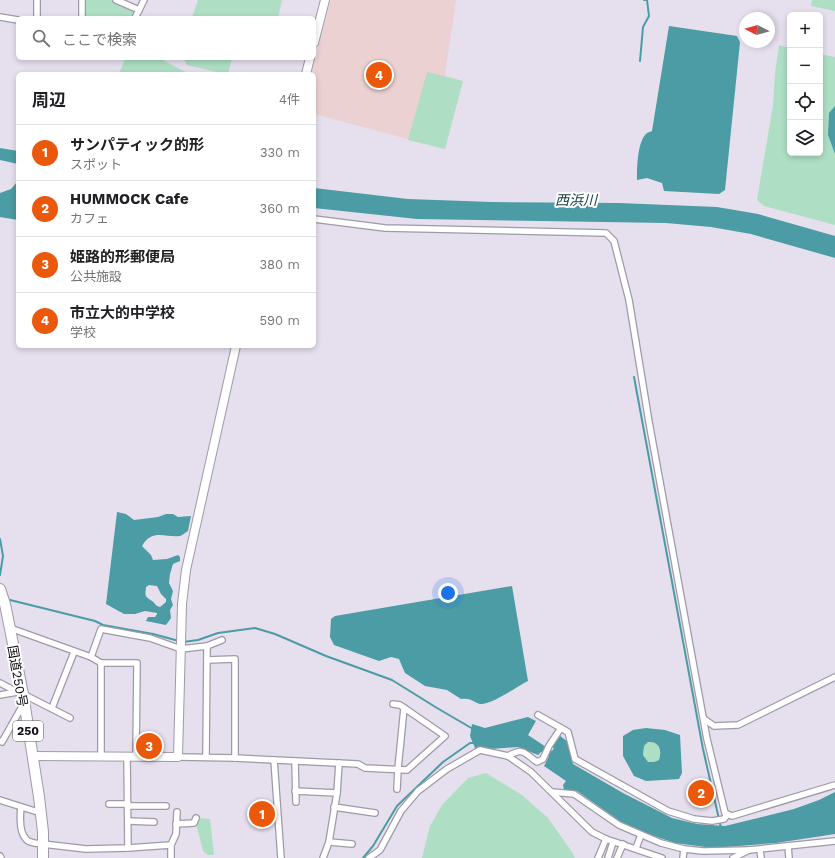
<!DOCTYPE html>
<html lang="ja">
<meta charset="utf-8">
<style>
body{margin:0;font-family:"Work Sans","Noto Sans JP",sans-serif;background:#f6f6f6;color:#202124}
.controls{position:absolute;right:12px;top:12px;display:grid;overflow:hidden;border-radius:6px;box-shadow:0 2px 6px #0003}
.controls button{width:36px;height:36px;display:grid;place-items:center;padding:0;border:0;border-bottom:1px solid #e0e0e0;background:#fff;color:#202124;font:20px sans-serif}
.compass{position:absolute;left:739px;top:12px;width:36px;height:36px;border-radius:50%;background:#fff;box-shadow:0 2px 6px #0003;rotate:276deg}
.you{position:absolute;left:448px;top:593px;width:14px;height:14px;margin:-10px;border:3px solid #fff;border-radius:50%;background:#1a73e8;box-shadow:0 0 0 6px #1a73e833}
.badge{display:grid;place-items:center;width:26px;height:26px;border-radius:50%;background:#ea580c;color:#fff;font-size:13px;font-weight:700}
.pin{position:absolute;translate:-50% -50%;border:2px solid #fff;box-shadow:0 1px 4px #0006}
.list{margin:0;padding:0;list-style:none}
h2{display:flex;justify-content:space-between;align-items:center;height:52px;margin:0;padding:0 16px;font-size:17px}
h2 small{font-size:13px;font-weight:400;color:#757577}
.list li{display:grid;grid-template-columns:26px 1fr auto;gap:12px;align-items:center;box-sizing:border-box;height:56px;padding:0 16px;border-top:1px solid #e0e0e0}
.list b{display:block;font-size:15px;white-space:nowrap}
.list p{margin:0;font-size:13px;white-space:nowrap;color:#757577}
.list em{font-size:13px;font-style:normal;color:#757577}
.icon{flex:none;width:22px;height:22px;fill:none;stroke:currentColor;stroke-width:2;stroke-linecap:round;stroke-linejoin:round}
.map{position:relative;flex:none;width:835px;height:858px;overflow:hidden}
.search{position:absolute;background:#fff;box-shadow:0 2px 6px #0003;left:16px;top:16px;width:300px;height:44px;display:flex;align-items:center;gap:10px;box-sizing:border-box;padding:0 14px;border-radius:6px;color:#757577;font-size:15px}
.panel{position:absolute;background:#fff;box-shadow:0 2px 6px #0003;left:16px;top:72px;width:300px;height:276px;border-radius:6px}
.map>svg:first-child{display:block}
.education{fill:#ecd1d2}
.green{fill:#aedfc4}
.water{fill:#4b9ca4;fill-rule:evenodd}
.lines{fill:none;stroke-linecap:round;stroke-linejoin:round}
.stream{stroke:#4b9ca4;stroke-width:2}
.street-casing{stroke:#a099a7;stroke-width:8}
.secondary-casing{stroke:#a099a7;stroke-width:10}
.highway-casing{stroke:#a099a7;stroke-width:12}
.street{stroke:#fff;stroke-width:5.5}
.secondary{stroke:#fff;stroke-width:8}
.highway{stroke:#fff;stroke-width:10}
.labels{text-anchor:middle;stroke-width:4;stroke-linejoin:round;paint-order:stroke}
.shield{fill:#fff;stroke:#58565a;stroke-width:1}
.shield-label{font-size:12px;font-weight:bold;fill:#110e13}
.street-label{font-size:13px;fill:#110e13;stroke:#fff}
.water-label{font-size:14px;font-style:italic;fill:#133a3e;stroke:#fff}
</style>
<div class="map">
<svg width="835" height="858" viewBox="0 0 835 858">
<rect width="100%" height="100%" fill="#e6dfee"/>
<polygon class="education" points="331,0 456,0 445,76 463,81 445,149 314,114 314,74 311,74"/>
<g class="green">
<polygon points="84,0 111,0 133,10 134,13 132,18 84,18"/>
<polygon points="198,0 282,0 278,18 192,18"/>
<polygon points="812,0 835,0 835,11 811,6"/>
<polygon points="779,45 790,48 790,153 820,153 820,54 835,57 835,225 764,206 757,200 773,105 775,73"/>
<polygon points="125,58 159,58 189,74 119,74"/>
<polygon points="183,58 232,58 228,74 225,74 187,65"/>
<polygon points="427,72 463,81 445,149 408,140"/>
<path d="M648 742C660 741 662 750 659 760L654 762H648L643 755 644 746Z"/>
<polygon points="486,773 522,795 548,818 572,852 575,858 422,858 430,826 442,805 468,778"/>
<polygon points="198,818 210,819 214,855 208,855 203,851 196,824"/>
</g>
<g class="water">
<path d="M669 26 737 36 740 42 725 190 719 194 664 191 662 183 647 178 637 180C637 169 637 141 647 133 648 132 651 132 652 131Z"/>
<polygon points="835,106 835,154 828,135 829,113"/>
<polygon points="0,148 18,151 18,164 0,160"/>
<polygon points="16,174 18,175 18,220 0,217 0,193 11,189 17,182"/>
<polygon points="314,188 408,199 492,202 619,203 717,207 758,214 835,236 835,258 751,234 711,227 666,223 417,219 314,208"/>
<path d="M117 512 126 514 134 520 158 517 166 514H173L178 517 191 516 188 531C186 532 183 535 180 536 166 538 152 528 142 546L151 555 153 560 167 559 178 555 180 557V561L173 564 170 574 169 583 173 591 171 599 173 605 170 610 171 618 166 625 146 621 148 617H155L157 614V613L145 611 135 614H124L106 604ZM149 585 157 586 161 594 166 599V602L160 607C155 606 156 604 152 601 145 596 145 597 146 587Z"/>
<path d="M512 586 528 681C516 687 495 703 482 704 475 704 472 697 461 699L447 690 425 686 405 673 399 659 391 657 379 661 334 645 330 637 331 619 335 616Z"/>
<polygon points="528,717 536,721 528,735 552,751 554,748 551,746 559,735 568,742 573,764 623,793 672,818 697,824 725,826 794,809 819,800 835,792 835,834 776,843 713,848 675,843 648,834 621,822 577,791 564,790 563,785 566,781 544,766 549,756 541,752 538,755 518,747 491,749 475,748 470,736 472,724 485,728"/>
<path d="M646 728 665 730 680 735 682 773 679 779 646 781 634 776 623 756V736L633 730ZM648 742C660 741 662 751 659 760L654 762H648L643 755 644 746Z"/>
</g>
<g class="lines">
<g class="stream">
<polyline points="640,61 643,27 649,16 647,0 644,0"/>
<polyline points="634,377 703,749 721,828"/>
<polyline points="0,539 3,556 0,575"/>
<polyline points="6,599 95,621 103,625 153,634 179,641"/>
<polyline points="183,642 198,640 218,633 255,628 275,634 326,656 392,680 437,708 473,729"/>
<polyline points="363,858 373,846 397,806 443,762 470,743 474,743"/>
</g>
<defs>
<g id="street">
<polyline points="116,0 139,10"/>
<polyline points="0,17 18,20"/>
<polyline points="37,18 37,0"/>
<polyline points="82,18 82,0"/>
<polyline points="135,18 144,0"/>
<polyline points="314,219 385,228 606,233 614,241 629,300 649,422 707,739 725,813 732,816 835,785"/>
<polyline points="10,628 91,657 101,663"/>
<polyline points="91,657 101,629 150,638 181,649 207,646 222,640"/>
<polyline points="207,660 235,659 235,758"/>
<polyline points="0,683 17,692"/>
<polyline points="0,695 17,692 23,694 70,718"/>
<polyline points="52,708 74,652"/>
<polyline points="538,715 568,732 575,759 668,811 694,819 712,821 724,819 727,815"/>
<polyline points="704,719 714,726 738,725 835,677"/>
<polyline points="0,741 2,742 24,703"/>
<polyline points="101,756 101,663 137,663 136,756"/>
<polyline points="127,756 128,848"/>
<path d="M508 756C524 747 524 753 537 762L543 759 549 746 561 728"/>
<polyline points="178,757 235,758 358,764 365,768 407,770 445,736 400,705 393,704"/>
<polyline points="206,757 207,646"/>
<polyline points="274,760 281,858"/>
<polyline points="295,761 296,802"/>
<polyline points="397,789 398,769 404,708"/>
<polyline points="295,791 337,793 339,763"/>
<polyline points="552,792 574,794 619,825 661,843 684,849 703,851 749,850"/>
<polyline points="0,800 41,813"/>
<polyline points="109,804 128,804"/>
<polyline points="128,806 166,806"/>
<path d="M21 807C20 816 19 832 26 839 28 842 31 842 34 843L86 849 128 848 171 845V858"/>
<polyline points="334,807 375,813"/>
<polyline points="128,821 154,822"/>
<polyline points="176,824 194,823 196,818"/>
<polyline points="329,842 352,844"/>
<polyline points="171,845 176,834 177,812"/>
<polyline points="788,846 789,858"/>
<polyline points="636,848 641,835"/>
<polyline points="760,850 761,858"/>
<polyline points="0,856 1,858"/>
<polyline points="323,858 329,842 337,793"/>
<polyline points="369,858 380,850 401,811 418,791 447,769 480,750 508,756 531,772 592,832 606,839 662,858"/>
<polyline points="598,858 606,839"/>
<polyline points="608,858 613,842"/>
<polyline points="617,858 623,844"/>
<polyline points="683,858 684,849"/>
<polyline points="733,858 749,850 835,841"/>
</g>
<g id="secondary">
<polyline points="314,43 325,0"/>
<polyline points="306,74 310,58"/>
<polyline points="33,756 178,757 182,604 186,570 236,346"/>
</g>
<polyline id="highway" points="0,589 5,604 23,694 39,797 43,832 43,858"/>
</defs>
<use href="#street" class="street-casing"/>
<use href="#secondary" class="secondary-casing"/>
<use href="#highway" class="highway-casing"/>
<use href="#street" class="street"/>
<use href="#secondary" class="secondary"/>
<use href="#highway" class="highway"/>
</g>
<g class="labels">
<rect class="shield" x="13" y="721" width="30" height="20" rx="3"/>
<g class="shield-label">
<text x="28" y="735">250</text>
</g>
<g class="street-label">
<text transform="translate(18 676) rotate(80)" y="5">国道250号</text>
</g>
<g class="water-label">
<text x="576" y="205">西浜川</text>
</g>
</g>
</svg>
<div class="controls">
<button>+</button>
<button>−</button>
<button><svg class="icon" aria-label="locate" viewBox="0 0 24 24"><circle cx="12" cy="12" r="6"/><path d="M12 2v4M12 18v4M2 12h4M18 12h4"/></svg></button>
<button><svg class="icon" aria-label="layers" viewBox="0 0 24 24"><path d="M12 4l9 5-9 5-9-5zM3 14l9 5 9-5"/></svg></button>
</div>
<svg class="compass" viewBox="-18 -18 36 36"><path d="M0-13l5 13h-10z" fill="#e53935"/><path d="M0 13l5-13h-10z" fill="#757577"/></svg>
<div class="you"></div>
<div class="pin badge" style="left:262px;top:814px">1</div>
<div class="pin badge" style="left:701px;top:793px">2</div>
<div class="pin badge" style="left:149px;top:746px">3</div>
<div class="pin badge" style="left:379px;top:75px">4</div>
<div class="search"><svg class="icon" aria-label="search" viewBox="0 0 24 24"><circle cx="10" cy="10" r="6"/><path d="M15 15l6 6"/></svg>ここで検索</div>
<section class="panel">
<h2>周辺<small>4件</small></h2>
<ul class="list">
<li><span class="badge">1</span><div><b>サンパティック的形</b><p>スポット</p></div><em>330 m</em></li>
<li><span class="badge">2</span><div><b>HUMMOCK Cafe</b><p>カフェ</p></div><em>360 m</em></li>
<li><span class="badge">3</span><div><b>姫路的形郵便局</b><p>公共施設</p></div><em>380 m</em></li>
<li><span class="badge">4</span><div><b>市立大的中学校</b><p>学校</p></div><em>590 m</em></li>
</ul>
</section>
</div>
